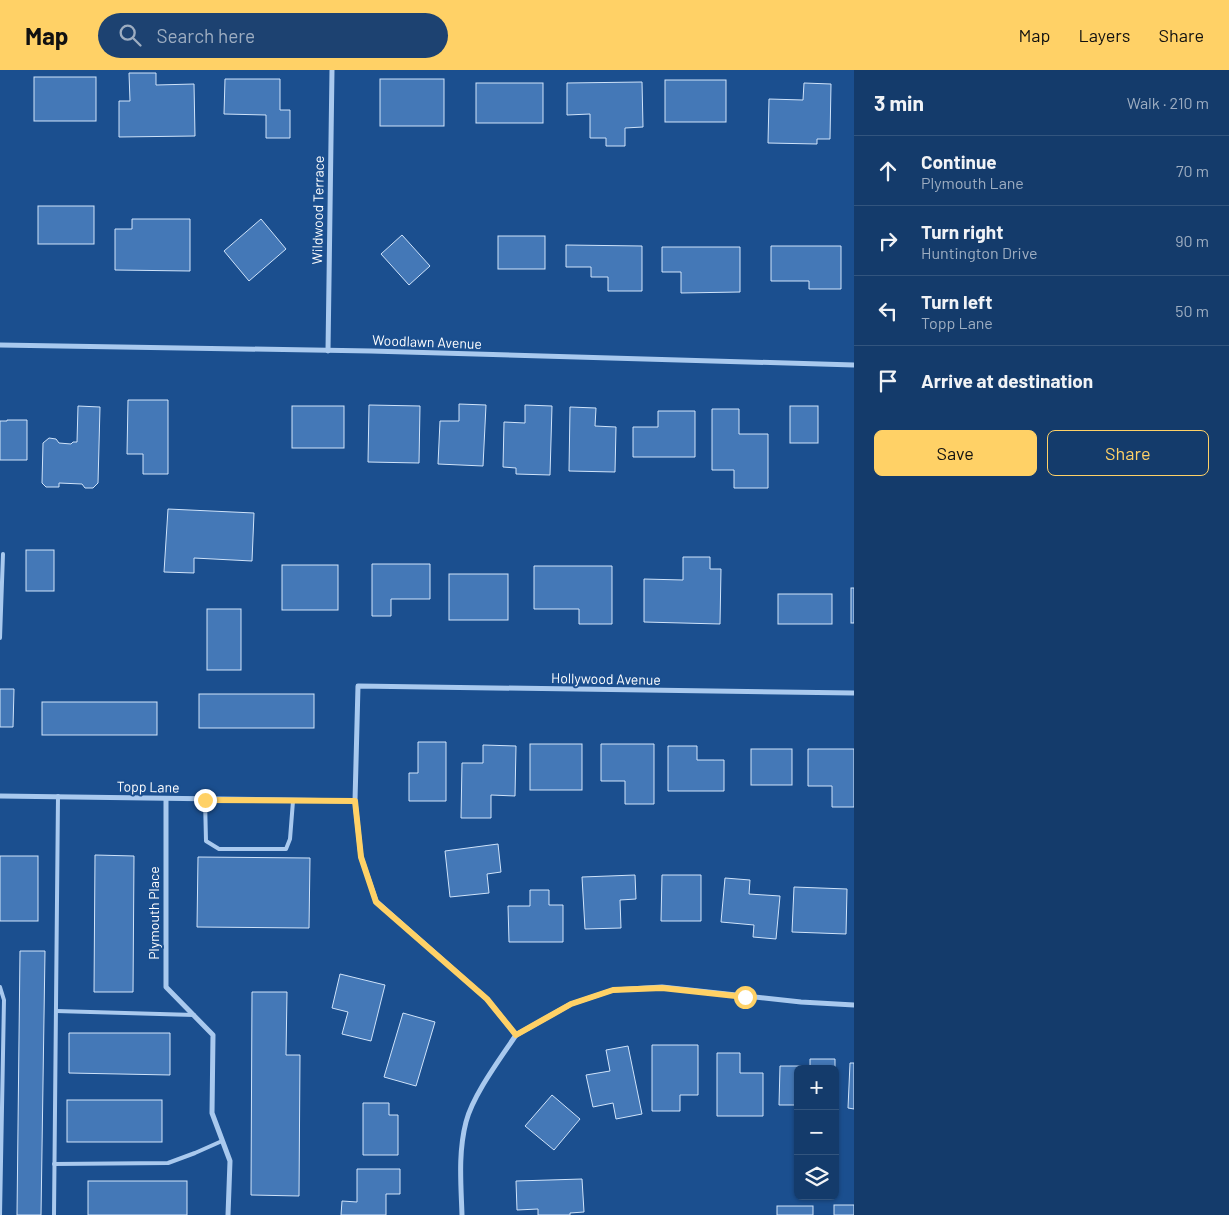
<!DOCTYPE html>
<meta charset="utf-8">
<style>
body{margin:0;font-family:Barlow,sans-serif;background:#1d4271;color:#f1f3f6}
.controls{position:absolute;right:15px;bottom:15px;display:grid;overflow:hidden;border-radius:8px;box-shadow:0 1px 4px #0004}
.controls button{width:45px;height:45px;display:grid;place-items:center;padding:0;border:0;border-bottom:1px solid #33557e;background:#143b6b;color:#f1f3f6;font:25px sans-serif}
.stop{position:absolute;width:15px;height:15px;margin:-11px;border:4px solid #ffd166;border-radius:50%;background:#fff}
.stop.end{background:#ffd166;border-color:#fff;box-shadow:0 1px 5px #0008}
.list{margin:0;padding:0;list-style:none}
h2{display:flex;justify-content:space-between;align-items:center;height:65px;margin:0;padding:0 20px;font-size:21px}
h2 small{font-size:16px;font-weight:400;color:#9dadc1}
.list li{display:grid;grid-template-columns:32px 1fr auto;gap:15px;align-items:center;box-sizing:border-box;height:70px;padding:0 20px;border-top:1px solid #33557e}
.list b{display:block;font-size:19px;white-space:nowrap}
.list p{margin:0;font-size:16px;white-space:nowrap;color:#9dadc1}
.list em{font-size:16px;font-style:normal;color:#9dadc1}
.actions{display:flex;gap:10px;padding:15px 20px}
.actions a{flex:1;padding:11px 0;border:1px solid #ffd166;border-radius:8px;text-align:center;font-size:18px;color:#ffd166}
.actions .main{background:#ffd166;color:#111}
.icon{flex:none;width:28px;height:28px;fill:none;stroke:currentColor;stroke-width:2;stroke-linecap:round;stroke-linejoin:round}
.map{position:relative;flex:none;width:854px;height:1145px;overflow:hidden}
header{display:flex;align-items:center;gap:30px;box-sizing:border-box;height:70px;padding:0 25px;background:#ffd166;color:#111}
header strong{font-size:24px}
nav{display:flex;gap:28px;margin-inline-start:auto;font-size:18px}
.search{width:350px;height:45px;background:#1d4271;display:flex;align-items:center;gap:12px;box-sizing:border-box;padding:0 18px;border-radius:28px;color:#9dadc1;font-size:19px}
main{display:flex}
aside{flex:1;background:#143b6b}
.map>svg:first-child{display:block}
.building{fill:#4478b7;stroke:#cfe3fa}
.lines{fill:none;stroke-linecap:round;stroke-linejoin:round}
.service{stroke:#a9c9ee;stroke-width:4}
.minor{stroke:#a9c9ee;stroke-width:5}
.route{stroke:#ffd166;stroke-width:6}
.labels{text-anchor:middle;stroke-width:4;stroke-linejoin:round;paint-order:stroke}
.street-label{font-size:14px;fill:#fff;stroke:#1b4f8f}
</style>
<header>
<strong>Map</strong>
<div class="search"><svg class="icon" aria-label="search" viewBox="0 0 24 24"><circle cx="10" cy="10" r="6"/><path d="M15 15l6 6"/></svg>Search here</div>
<nav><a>Map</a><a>Layers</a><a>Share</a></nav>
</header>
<main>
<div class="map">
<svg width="854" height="1145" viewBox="0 0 854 1145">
<rect width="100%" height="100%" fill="#1b4f8f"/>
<g class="building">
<polygon points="129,3 156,3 156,15 194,14 195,66 119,67 119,31 130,31"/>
<rect x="34" y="7" width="62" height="44"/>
<polygon points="225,9 280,9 280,40 290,40 290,68 266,68 266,45 224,44"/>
<rect x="380" y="9" width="64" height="47"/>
<rect x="665" y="10" width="61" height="42"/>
<polygon points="642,12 643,57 625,58 625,76 606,76 606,68 590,68 590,44 567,45 567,13"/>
<rect x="476" y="13" width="67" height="40"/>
<polygon points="804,13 831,14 830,69 817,69 817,74 768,73 769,29 803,30"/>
<rect x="38" y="136" width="56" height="38"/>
<polygon points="132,149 190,149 190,201 115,200 115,159 132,159"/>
<polygon points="261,149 286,179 249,211 224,181"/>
<polygon points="402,165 430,196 409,215 381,184"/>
<rect x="498" y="166" width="47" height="33"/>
<polygon points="566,175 642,176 642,221 608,221 608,207 591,207 591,197 566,197"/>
<polygon points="771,176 841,176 841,219 809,219 809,211 771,211"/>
<polygon points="662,177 740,177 740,222 681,223 681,202 662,202"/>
<polygon points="128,330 168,330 168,404 143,404 143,384 127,384"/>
<polygon points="459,334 486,335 483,396 438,394 440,351 459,351"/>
<polygon points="369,335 420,336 419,393 368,392"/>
<polygon points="525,335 552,336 550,405 516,404 516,398 503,397 504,352 525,353"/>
<polygon points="78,336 100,337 98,413 93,418 85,418 82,414 59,413 59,417 46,417 42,413 43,373 49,368 56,369 59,373 71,374 73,372 77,372"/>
<rect x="292" y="336" width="52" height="42"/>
<rect x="790" y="336" width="28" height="37"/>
<polygon points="570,337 596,338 595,356 616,357 615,402 569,401"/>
<polygon points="712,339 739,339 739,364 768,364 768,418 734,418 734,400 712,400"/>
<polygon points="658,341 695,341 695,387 633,387 633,357 658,357"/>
<polygon points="7,350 27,350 27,390 0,390 0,351 7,351"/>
<polygon points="168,439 254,443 252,491 194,488 194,503 164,502"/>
<rect x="26" y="480" width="28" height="41"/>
<polygon points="683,487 710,487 710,499 721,499 720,554 644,552 644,509 683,510"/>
<polygon points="372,494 430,494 430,529 391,529 391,546 372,546"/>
<rect x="282" y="495" width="56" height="45"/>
<polygon points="534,496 612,496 612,554 579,554 579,539 534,539"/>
<rect x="449" y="504" width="59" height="46"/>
<rect x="851" y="518" width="3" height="35"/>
<rect x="778" y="524" width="54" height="30"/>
<rect x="207" y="539" width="34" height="61"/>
<polygon points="0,619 14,619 13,657 0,657"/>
<rect x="199" y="624" width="115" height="34"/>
<rect x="42" y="632" width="115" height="33"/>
<polygon points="418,672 446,672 446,731 409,731 409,703 418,703"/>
<rect x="530" y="674" width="52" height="46"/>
<polygon points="601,674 654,674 654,734 625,734 625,711 601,711"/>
<polygon points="483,675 516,676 515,726 491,725 491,748 461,748 462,693 483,693"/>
<polygon points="668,676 697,676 697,690 724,690 724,721 668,721"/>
<rect x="751" y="679" width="41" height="36"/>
<polygon points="808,679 854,679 854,737 832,737 832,716 808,716"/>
<polygon points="498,774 501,802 487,804 489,823 450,827 445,781"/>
<polygon points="95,785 134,786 133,922 94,922"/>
<rect x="0" y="786" width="38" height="65"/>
<polygon points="198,787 310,788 309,858 197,857"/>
<polygon points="635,805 636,829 620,830 621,858 585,859 582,807"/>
<polygon points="662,805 701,805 701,851 661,851"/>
<polygon points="725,808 750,810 749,824 780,826 776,869 753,867 754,855 721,852"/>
<polygon points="794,817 847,819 846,864 792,862"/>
<polygon points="530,820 549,820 549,835 563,835 563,872 509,872 508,836 530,836"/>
<polygon points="20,881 45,881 41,1145 17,1145"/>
<polygon points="340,904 385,915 371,971 342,964 348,942 332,938"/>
<polygon points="252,922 287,922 286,985 300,985 299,1126 251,1125"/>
<polygon points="403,943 435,952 416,1016 384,1007"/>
<polygon points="69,963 170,963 170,1005 69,1003"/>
<polygon points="652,975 698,975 698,1025 680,1025 680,1041 652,1041"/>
<polygon points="628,976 642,1044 616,1049 613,1033 593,1037 586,1005 610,1001 606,980"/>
<polygon points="717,983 740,983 740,1003 763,1003 763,1046 717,1046"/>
<polygon points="810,989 835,989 835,999 798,999 798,1035 779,1035 780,996 810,996"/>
<polygon points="850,993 854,993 854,1039 848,1038"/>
<polygon points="552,1025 580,1049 554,1080 525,1056"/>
<rect x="67" y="1030" width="95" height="42"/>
<polygon points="363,1033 389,1033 389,1045 398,1045 398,1085 363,1085"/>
<polygon points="357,1099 400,1099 400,1124 386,1124 386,1145 341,1145 342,1131 357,1132"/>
<polygon points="582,1109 584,1142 570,1143 570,1145 538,1145 538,1139 517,1140 516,1111"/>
<rect x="88" y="1111" width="99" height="34"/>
<rect x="834" y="1135" width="20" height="10"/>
<rect x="777" y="1136" width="36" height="9"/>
</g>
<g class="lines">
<g class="service">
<polyline points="0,568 3,484"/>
<polyline points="205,729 206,771 219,779 286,779 290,769 293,731"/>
<polyline points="0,917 4,930 0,1145"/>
<polyline points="56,941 194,945"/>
<polyline points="54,1094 168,1093 195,1083 222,1071"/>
<polyline points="54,1145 58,726"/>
</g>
<g class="minor">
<polyline points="0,275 371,281 854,295"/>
<polyline points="328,281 332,0"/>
<polyline points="0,726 355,731"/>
<polyline points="166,729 166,917 213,965 212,1043 230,1091 228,1145"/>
<polyline points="516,965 571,934 613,920 662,917 801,932 854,935"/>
<path d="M462 1145C461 1114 458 1083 466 1052 473 1025 500 989 516 965L487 929 376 831 361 787 355 731 358 616 854 623"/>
</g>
</g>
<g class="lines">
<polyline class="route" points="205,730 355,731 361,787 376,832 487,929 516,965 571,934 613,920 662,918 745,927"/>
</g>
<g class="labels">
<g class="street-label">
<text transform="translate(318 140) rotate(-89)" y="5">Wildwood Terrace</text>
<text transform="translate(427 272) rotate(2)" y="5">Woodlawn Avenue</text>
<text transform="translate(606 609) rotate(1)" y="5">Hollywood Avenue</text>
<text transform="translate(148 717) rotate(1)" y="5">Topp Lane</text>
<text transform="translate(154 843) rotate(-90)" y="5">Plymouth Place</text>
</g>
</g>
</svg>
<div class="controls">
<button>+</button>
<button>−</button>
<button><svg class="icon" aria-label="layers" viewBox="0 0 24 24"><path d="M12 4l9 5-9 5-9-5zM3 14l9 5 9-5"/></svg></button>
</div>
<div class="stop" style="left:745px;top:927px"></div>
<div class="stop end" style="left:205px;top:730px"></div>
</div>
<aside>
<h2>3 min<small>Walk · 210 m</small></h2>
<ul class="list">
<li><svg class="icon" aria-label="ahead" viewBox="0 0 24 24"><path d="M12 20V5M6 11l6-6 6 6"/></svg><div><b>Continue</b><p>Plymouth Lane</p></div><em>70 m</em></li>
<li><svg class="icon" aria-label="right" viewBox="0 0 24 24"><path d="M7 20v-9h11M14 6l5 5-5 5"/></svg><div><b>Turn right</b><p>Huntington Drive</p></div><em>90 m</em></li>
<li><svg class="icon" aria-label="left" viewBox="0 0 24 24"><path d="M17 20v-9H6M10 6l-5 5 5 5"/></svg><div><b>Turn left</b><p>Topp Lane</p></div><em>50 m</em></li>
<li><svg class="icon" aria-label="arrive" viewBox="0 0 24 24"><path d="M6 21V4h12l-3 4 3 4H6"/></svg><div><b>Arrive at destination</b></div></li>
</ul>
<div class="actions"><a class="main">Save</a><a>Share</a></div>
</aside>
</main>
